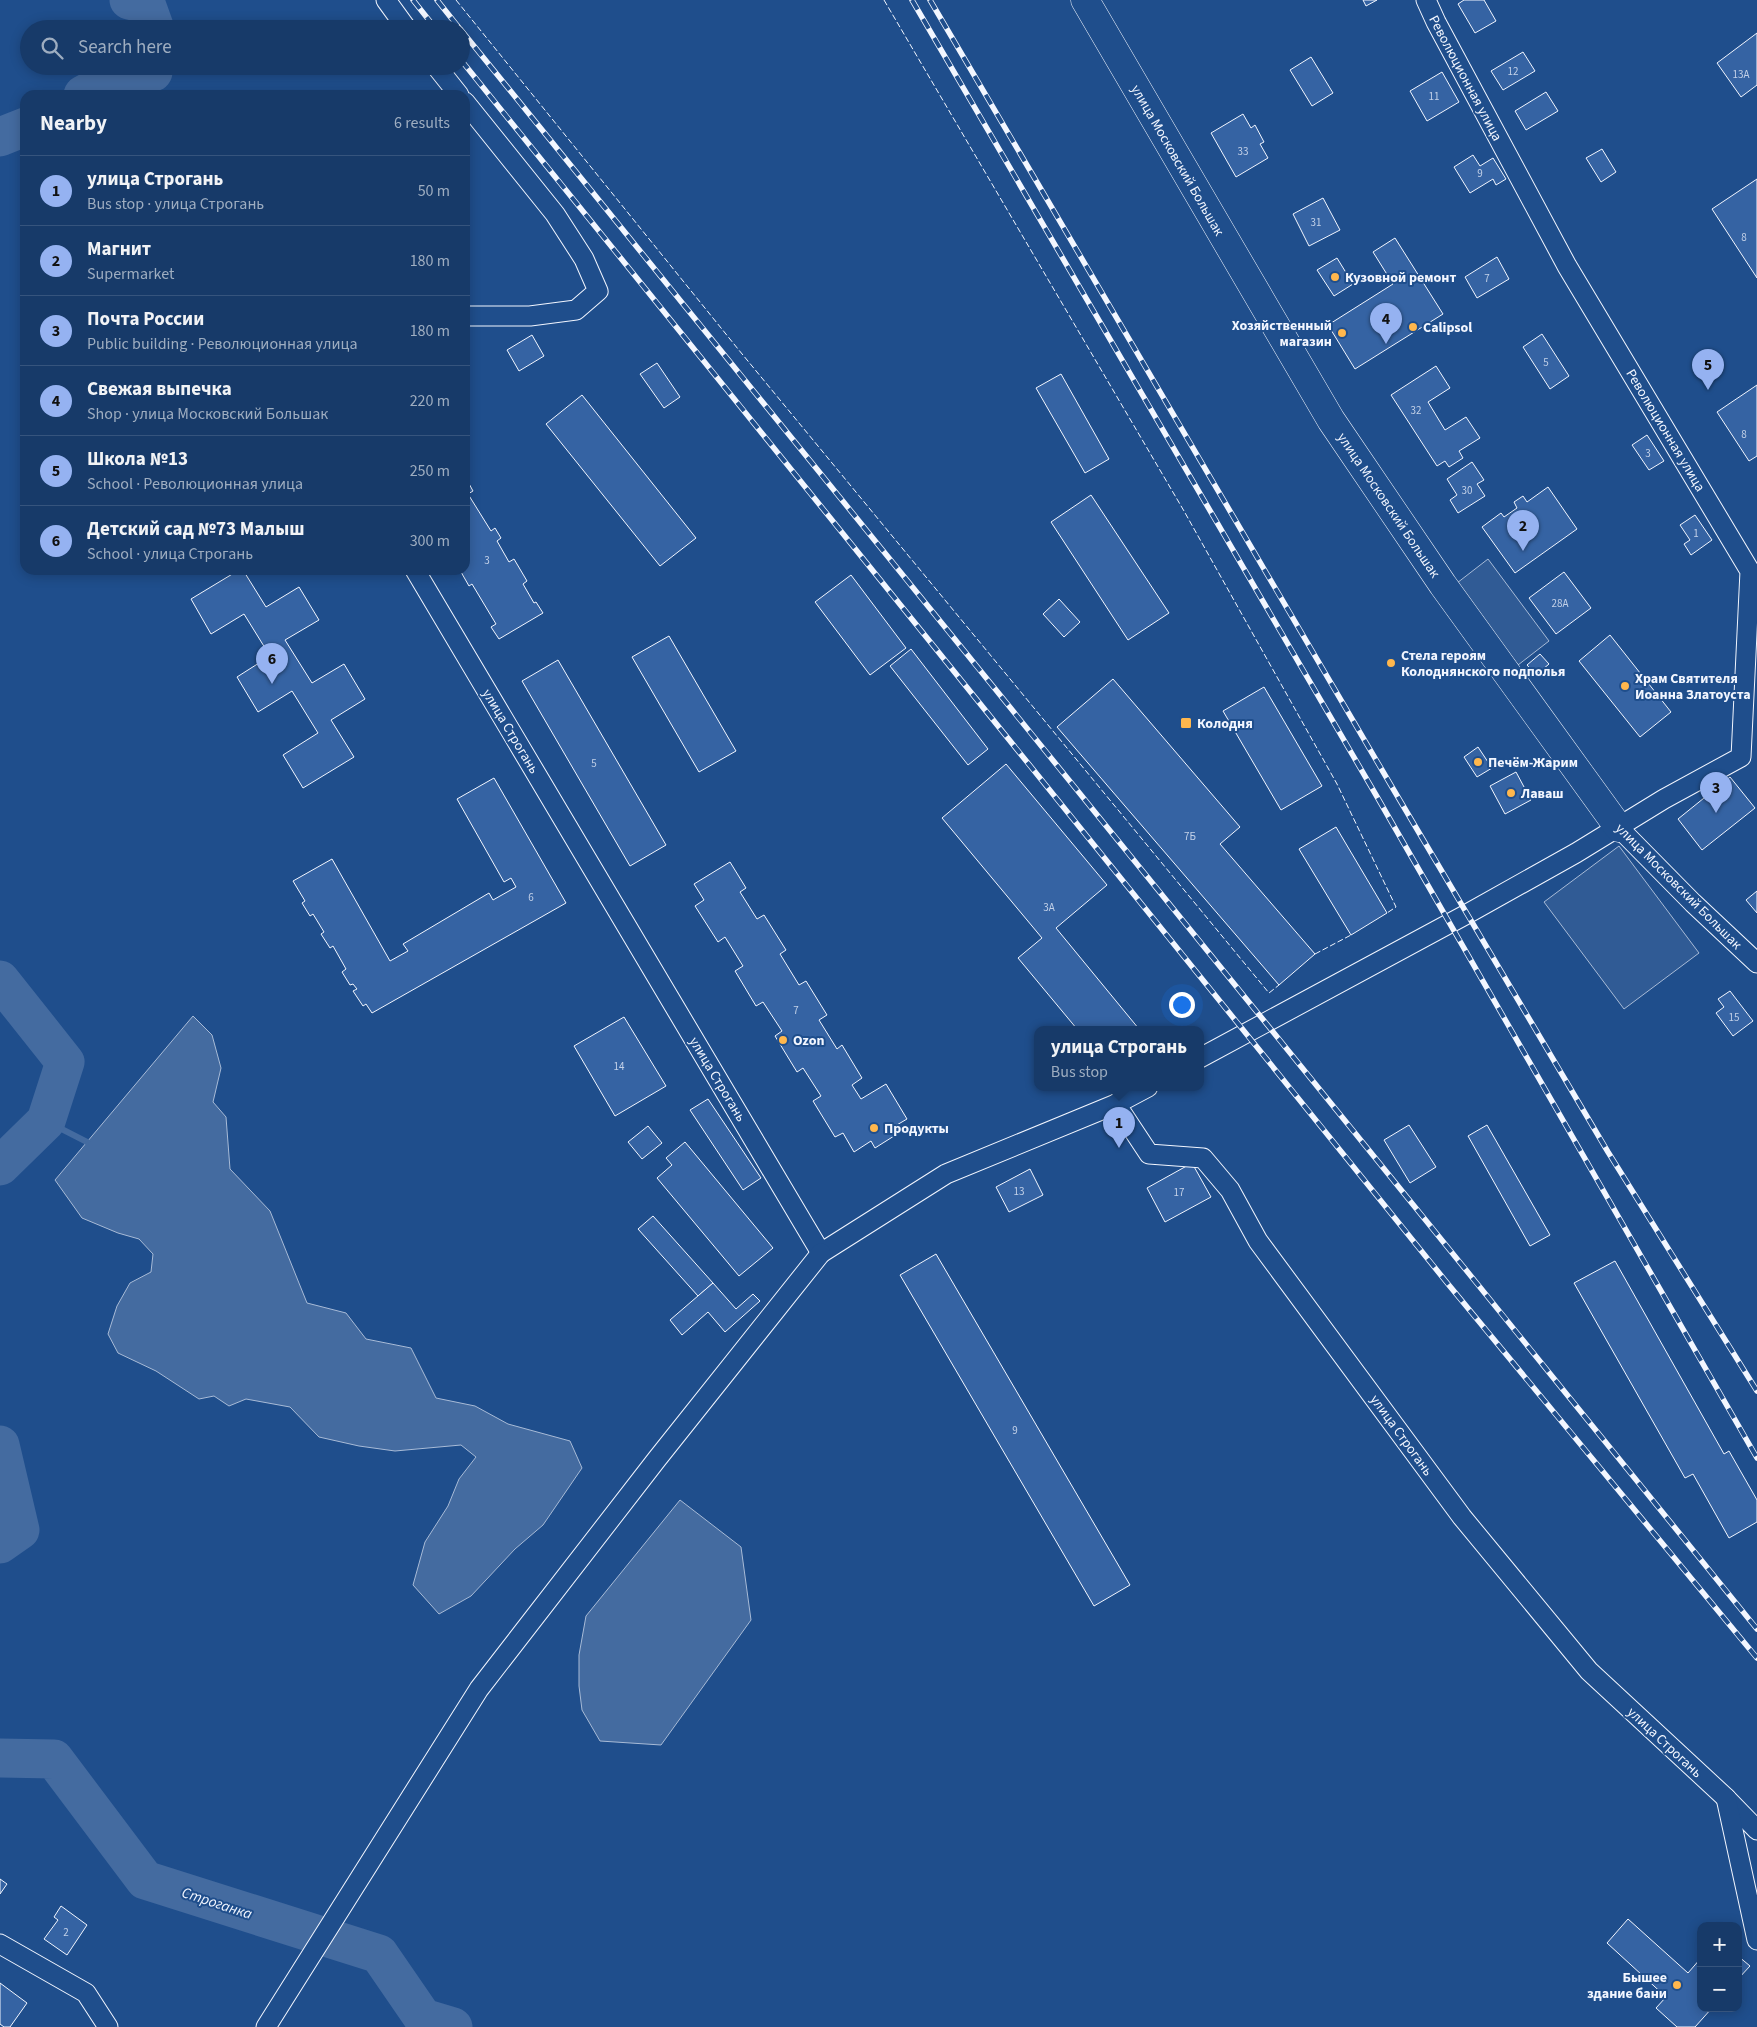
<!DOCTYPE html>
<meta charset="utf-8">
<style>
body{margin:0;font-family:"Source Sans 3",sans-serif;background:#244571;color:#f1f3f6}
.controls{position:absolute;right:15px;bottom:15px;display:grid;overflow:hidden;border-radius:10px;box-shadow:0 2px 12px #0003}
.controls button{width:45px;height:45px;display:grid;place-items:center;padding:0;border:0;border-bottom:1px solid #36547d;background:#173a69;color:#f1f3f6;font:25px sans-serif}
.you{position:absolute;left:1181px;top:1004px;width:18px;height:18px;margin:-12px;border:4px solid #fff;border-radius:50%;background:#1a73e8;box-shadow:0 0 0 8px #1a73e833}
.badge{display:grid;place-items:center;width:32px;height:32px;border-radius:50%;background:#95b2f1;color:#111;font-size:16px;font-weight:700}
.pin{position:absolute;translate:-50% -41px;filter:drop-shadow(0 1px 2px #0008)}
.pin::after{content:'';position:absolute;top:26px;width:18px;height:15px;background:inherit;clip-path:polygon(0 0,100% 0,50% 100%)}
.popup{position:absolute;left:1034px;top:1026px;width:170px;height:65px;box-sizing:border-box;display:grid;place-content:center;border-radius:10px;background:#173a69;filter:drop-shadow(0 1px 4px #0005);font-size:16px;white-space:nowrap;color:#9eadc0}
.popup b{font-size:19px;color:#f1f3f6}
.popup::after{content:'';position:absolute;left:50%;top:100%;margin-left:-10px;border:10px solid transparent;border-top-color:#173a69}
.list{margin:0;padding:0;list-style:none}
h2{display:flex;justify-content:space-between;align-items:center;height:65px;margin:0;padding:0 20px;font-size:21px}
h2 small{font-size:16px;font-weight:400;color:#9eadc0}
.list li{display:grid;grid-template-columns:32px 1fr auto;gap:15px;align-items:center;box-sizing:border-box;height:70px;padding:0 20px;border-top:1px solid #36547d}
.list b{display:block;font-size:19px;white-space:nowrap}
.list p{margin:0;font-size:16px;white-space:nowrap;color:#9eadc0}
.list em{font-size:16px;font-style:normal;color:#9eadc0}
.icon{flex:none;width:28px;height:28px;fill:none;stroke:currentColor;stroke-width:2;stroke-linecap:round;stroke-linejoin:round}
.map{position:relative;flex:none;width:1757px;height:2027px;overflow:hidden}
.search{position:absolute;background:#173a69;box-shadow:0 2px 12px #0003;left:20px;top:20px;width:450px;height:55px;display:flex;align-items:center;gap:12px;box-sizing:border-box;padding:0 18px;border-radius:28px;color:#9eadc0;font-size:19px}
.panel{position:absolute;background:#173a69;box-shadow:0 2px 12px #0003;left:20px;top:90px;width:450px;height:485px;border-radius:15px}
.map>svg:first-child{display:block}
.built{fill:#305b95;stroke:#a8bbd7}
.water{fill:#446ba0;stroke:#a8bbd7}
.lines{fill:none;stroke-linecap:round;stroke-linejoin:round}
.stream{stroke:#446ba0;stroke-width:6}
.river{stroke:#446ba0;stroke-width:39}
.building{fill:#3563a3;stroke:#f2f6ff}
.street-casing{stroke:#f2f6ff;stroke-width:21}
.secondary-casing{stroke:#f2f6ff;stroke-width:29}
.street{stroke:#1f4e8c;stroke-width:19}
.secondary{stroke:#1f4e8c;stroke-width:28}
.rail-casing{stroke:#f2f6ff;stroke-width:5.5}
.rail{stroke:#1f4e8c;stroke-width:4;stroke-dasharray:11;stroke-linecap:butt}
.fence{stroke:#f2f6ff;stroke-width:1;stroke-dasharray:6 2.5;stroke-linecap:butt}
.poi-dot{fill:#ffb74d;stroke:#1f4e8c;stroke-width:2}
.labels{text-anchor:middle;stroke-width:4;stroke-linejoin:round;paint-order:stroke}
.number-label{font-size:11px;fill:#c3d1e8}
.street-label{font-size:14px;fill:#f2f6ff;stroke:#1f4e8c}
.poi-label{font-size:14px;font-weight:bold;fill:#f2f6ff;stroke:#1f4e8c;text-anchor:start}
.water-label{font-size:15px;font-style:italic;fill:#f2f6ff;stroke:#1f4e8c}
</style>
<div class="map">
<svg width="1757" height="2027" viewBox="0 0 1757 2027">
<rect width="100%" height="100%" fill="#1f4e8c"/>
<g class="built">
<polygon points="1488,559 1549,641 1518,665 1457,583"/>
<polygon points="1619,846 1699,953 1624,1009 1544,902"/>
</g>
<g class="water">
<polygon points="193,1016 212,1035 221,1068 213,1102 226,1117 230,1169 270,1211 307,1303 346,1313 366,1339 411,1348 436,1398 475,1406 508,1424 570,1441 582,1468 543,1525 515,1549 471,1596 439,1614 413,1585 425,1542 448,1506 459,1479 476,1457 461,1445 395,1451 359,1446 319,1437 290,1407 246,1399 229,1406 214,1396 199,1399 156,1371 118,1353 108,1334 117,1306 130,1283 151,1272 153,1254 139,1239 118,1233 82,1218 55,1180"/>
<polygon points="680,1500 741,1547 751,1620 661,1745 600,1741 582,1710 579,1686 579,1655 586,1616"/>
</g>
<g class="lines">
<g class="stream">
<polyline points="46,1121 87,1142"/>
<polyline points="416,2027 423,2018"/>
</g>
<g class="river">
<polyline points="129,0 146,4 155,29"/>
<polyline points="83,95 107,82 153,72 153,66"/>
<polyline points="0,137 25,127"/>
<polyline points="0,980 65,1062 46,1121 0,1166"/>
<polyline points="0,1445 20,1530 0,1544"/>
<polyline points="0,1758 54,1759 145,1880 379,1954 423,2018 453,2027"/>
</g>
</g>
<g class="building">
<polygon points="1363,0 1377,0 1366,6"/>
<polygon points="1464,0 1484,0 1496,21 1475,33 1458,4"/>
<polygon points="1757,33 1757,85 1741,97 1717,63"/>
<polygon points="1523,52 1535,71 1503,90 1491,71"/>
<polygon points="1311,57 1333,93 1312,106 1290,70"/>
<polygon points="1442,72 1459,102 1427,121 1410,91"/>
<polygon points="1546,92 1558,111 1526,130 1515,111"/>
<polygon points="1243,114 1251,128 1255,125 1264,142 1260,144 1268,158 1236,177 1211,133"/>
<polygon points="1602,149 1616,172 1601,182 1586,158"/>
<polygon points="1473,155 1480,166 1493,158 1506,179 1496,185 1493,179 1470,193 1454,167"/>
<polygon points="1757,179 1757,278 1712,209"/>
<polygon points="1323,198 1340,230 1309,246 1293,214"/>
<polygon points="1395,238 1443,314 1355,369 1328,325 1393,284 1373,252"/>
<polygon points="1497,257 1509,279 1477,298 1465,277"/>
<polygon points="1337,258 1353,284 1334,296 1317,270"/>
<polygon points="1542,334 1569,376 1550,389 1523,347"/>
<polygon points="532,335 544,356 519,371 507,350"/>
<polygon points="657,363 680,397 664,408 640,374"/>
<polygon points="1436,366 1450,388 1428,402 1445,430 1466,417 1480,438 1459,451 1463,458 1449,467 1445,461 1437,466 1391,395"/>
<polygon points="1061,374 1109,459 1085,473 1036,388"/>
<polygon points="1757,385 1757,456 1749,461 1717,412"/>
<polygon points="582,395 696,538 660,566 546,424"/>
<polygon points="1647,435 1664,461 1649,470 1632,445"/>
<polygon points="1472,462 1484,480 1477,484 1485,496 1458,513 1450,500 1457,495 1447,479"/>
<polygon points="467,480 473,491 468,494 491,531 495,528 501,538 497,541 509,562 514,559 527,581 523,584 534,603 536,602 543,613 499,639 491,627 496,624 472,584 469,586 461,572 465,570 465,482"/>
<polygon points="1548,487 1577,529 1515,573 1482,527 1501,513 1504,517 1517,508 1514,502 1523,496 1527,502"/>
<polygon points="1091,495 1169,613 1128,640 1051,522"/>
<polygon points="1695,515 1712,540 1691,555 1684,544 1690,540 1680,525"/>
<polygon points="239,570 243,570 266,607 299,587 319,620 285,640 312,683 344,664 365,699 331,720 354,757 303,788 283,755 318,733 292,691 258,712 237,677 270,656 244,614 211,634 191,599"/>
<polygon points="1564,572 1591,608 1556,634 1529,598"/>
<polygon points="851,575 906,648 870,675 815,602"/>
<polygon points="1059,599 1080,622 1064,637 1043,614"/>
<polygon points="1610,635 1671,712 1640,737 1579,661"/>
<polygon points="669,636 736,751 699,772 632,657"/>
<polygon points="911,649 988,749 968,765 890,666"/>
<polygon points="1540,654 1549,664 1536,675 1527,665"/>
<polygon points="558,660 666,845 630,866 522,681"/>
<polygon points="1113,679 1240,827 1220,844 1315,954 1279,985 1057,727"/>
<polygon points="1264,687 1322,786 1281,810 1223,711"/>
<polygon points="1478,747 1492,768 1477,777 1464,757"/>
<polygon points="1006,764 1107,885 1056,928 1139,1029 1077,1029 1018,958 1042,938 942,818"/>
<polygon points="1516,772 1531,800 1505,814 1490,786"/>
<polygon points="1730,777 1755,808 1702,850 1678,819"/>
<polygon points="494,778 566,903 372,1013 366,1004 363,1006 353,991 357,989 353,984 350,985 342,972 346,969 333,946 330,948 321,934 324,932 313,914 310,916 302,903 305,901 293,881 332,859 390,961 408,951 403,944 489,893 493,900 516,887 511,878 504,882 457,799"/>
<polygon points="1336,827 1387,913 1351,935 1299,849"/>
<polygon points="730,862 746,888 740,892 757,919 764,915 786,950 780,954 799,985 806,981 827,1015 819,1020 837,1049 842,1045 862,1078 852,1085 861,1099 886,1084 907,1119 890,1129 894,1136 875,1148 871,1141 854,1152 843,1133 835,1137 813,1101 821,1096 803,1068 797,1072 775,1036 782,1031 763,1002 756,1006 735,971 743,966 725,937 718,942 695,906 704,900 694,884"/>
<polygon points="1757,891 1757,913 1746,900"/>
<polygon points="1730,991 1753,1021 1733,1036 1716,1013 1724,1007 1718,999"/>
<polygon points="624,1017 666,1086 615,1116 574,1046"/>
<polygon points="708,1099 761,1178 743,1190 690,1110"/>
<polygon points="1409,1125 1436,1167 1410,1183 1384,1140"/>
<polygon points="1487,1125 1550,1235 1530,1246 1468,1136"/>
<polygon points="648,1126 662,1143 642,1159 628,1142"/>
<polygon points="685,1142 773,1248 739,1276 657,1178 672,1165 666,1158"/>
<polygon points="1192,1163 1211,1197 1165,1222 1147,1188"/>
<polygon points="1030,1169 1043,1195 1009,1212 996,1187"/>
<polygon points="653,1216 713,1283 698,1296 638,1229"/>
<polygon points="936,1254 1130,1585 1094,1606 900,1275"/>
<polygon points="1615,1261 1724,1454 1729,1451 1757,1500 1757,1522 1729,1538 1693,1474 1685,1478 1574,1283"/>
<polygon points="713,1283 736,1309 753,1294 760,1301 725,1332 708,1312 682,1335 670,1320"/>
<polygon points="0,1879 7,1884 0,1894"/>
<polygon points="61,1906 87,1925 67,1955 44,1939 58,1920 54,1917"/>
<polygon points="1628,1919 1688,1973 1701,1958 1701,2008 1712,2008 1695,2027 1677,2027 1656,2008 1666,1997 1607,1943"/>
<polygon points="1738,1956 1750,1966 1738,1979"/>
<polygon points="0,1983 27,2003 10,2027 4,2027 0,2024"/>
</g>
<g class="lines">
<defs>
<g id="street">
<polyline points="386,0 407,29"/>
<polyline points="436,66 459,95"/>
<polyline points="465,102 555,214 584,259 598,291 576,310 530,316 465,316"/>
<polyline points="415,570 821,1253 946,1174 1116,1104 1149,1154 1203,1158 1230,1190 1258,1241 1462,1517 1589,1671 1726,1798 1757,1830"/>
<polyline points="1619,828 1693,903 1757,963"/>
<polyline points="1200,1058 1467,914 1576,853 1664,799 1741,757 1750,571 1567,266 1436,22 1426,0"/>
<polyline points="1116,1104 1148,1087"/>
<polyline points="1726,1798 1757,1940"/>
<polyline points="0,1944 86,1993 108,2027"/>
<polyline points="266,2027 479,1689 657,1459 821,1253"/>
</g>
<polyline id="secondary" points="1085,0 1331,420 1443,585 1619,828"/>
</defs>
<use href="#street" class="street-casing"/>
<use href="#secondary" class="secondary-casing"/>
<use href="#street" class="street"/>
<use href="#secondary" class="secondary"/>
<defs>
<g id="rail">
<polyline points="413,0 436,29"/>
<polyline points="437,0 460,29"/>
<polyline points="912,0 1376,795 1757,1458"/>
<polyline points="930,0 1392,787 1608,1152 1757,1391"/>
<polyline points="461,30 1757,1629"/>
<polyline points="461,60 1448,1284 1757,1658"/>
</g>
</defs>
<use href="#rail" class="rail-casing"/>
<use href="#rail" class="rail"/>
<g class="fence">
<polyline points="456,0 738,349 1269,993 1279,985"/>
<polyline points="884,0 1184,511 1337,784 1396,907 1387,913"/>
<polyline points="1315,954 1351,935"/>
</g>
</g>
<g class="poi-dot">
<circle cx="1335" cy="277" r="5"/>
<circle cx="1413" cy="327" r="5"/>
<circle cx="1342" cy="333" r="5"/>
<circle cx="1391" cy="663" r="5"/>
<circle cx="1625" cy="686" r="5"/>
<rect x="1180" y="717" width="12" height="12" rx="2.5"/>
<circle cx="1478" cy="762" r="5"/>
<circle cx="1511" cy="793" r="5"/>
<circle cx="783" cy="1040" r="5"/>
<circle cx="874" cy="1128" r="5"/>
<circle cx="1677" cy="1985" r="5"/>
</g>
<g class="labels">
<g class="number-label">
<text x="1513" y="75">12</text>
<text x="1741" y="78">13А</text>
<text x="1434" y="100">11</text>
<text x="1243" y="155">33</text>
<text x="1480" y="177">9</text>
<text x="1316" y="226">31</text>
<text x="1744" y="241">8</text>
<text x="1487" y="282">7</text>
<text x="1546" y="366">5</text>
<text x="1416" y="414">32</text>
<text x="1744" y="438">8</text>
<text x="1648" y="457">3</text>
<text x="1467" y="494">30</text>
<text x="1696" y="537">1</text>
<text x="487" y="564">3</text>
<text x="1560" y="607">28А</text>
<text x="594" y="767">5</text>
<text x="1190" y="840">7Б</text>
<text x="531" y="901">6</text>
<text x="1049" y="911">3А</text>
<text x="796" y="1014">7</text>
<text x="1734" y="1021">15</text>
<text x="619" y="1070">14</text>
<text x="1019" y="1195">13</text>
<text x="1179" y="1196">17</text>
<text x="1015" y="1434">9</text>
<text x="66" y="1936">2</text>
</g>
<g class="street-label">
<text transform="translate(1466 78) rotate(62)" y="5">Революционная улица</text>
<text transform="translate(1178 160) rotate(60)" y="5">улица Московский Большак</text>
<text transform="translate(1666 430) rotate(59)" y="5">Революционная улица</text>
<text transform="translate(1389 505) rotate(56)" y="5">улица Московский Большак</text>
<text transform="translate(511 731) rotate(59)" y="5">улица Строгань</text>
<text transform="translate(1679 886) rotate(45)" y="5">улица Московский Большак</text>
<text transform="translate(718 1079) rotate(59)" y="5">улица Строгань</text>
<text transform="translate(1402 1435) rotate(54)" y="5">улица Строгань</text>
<text transform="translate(1665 1742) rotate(43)" y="5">улица Строгань</text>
</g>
<g class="poi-label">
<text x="1345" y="282">Кузовной ремонт</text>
<text x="1332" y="330" text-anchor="end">Хозяйственный<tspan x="1332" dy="16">магазин</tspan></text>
<text x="1423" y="332">Сalipsol</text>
<text x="1401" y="660">Стела героям<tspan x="1401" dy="16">Колоднянского подполья</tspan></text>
<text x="1635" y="683">Храм Святителя<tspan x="1635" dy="16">Иоанна Златоуста</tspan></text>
<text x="1197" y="728">Колодня</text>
<text x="1488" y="767">Печём-Жарим</text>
<text x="1521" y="798">Лаваш</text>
<text x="793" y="1045">Ozon</text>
<text x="884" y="1133">Продукты</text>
<text x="1667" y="1982" text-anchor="end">Бышее<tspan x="1667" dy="16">здание бани</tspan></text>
</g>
<g class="water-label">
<text transform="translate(217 1903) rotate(18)" y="5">Строганка</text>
</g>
</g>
</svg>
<div class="controls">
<button>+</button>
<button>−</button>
</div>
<div class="you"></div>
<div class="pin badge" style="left:1119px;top:1148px">1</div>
<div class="popup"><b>улица Строгань</b>Bus stop</div>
<div class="pin badge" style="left:1523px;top:551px">2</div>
<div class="pin badge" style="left:1716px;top:813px">3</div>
<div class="pin badge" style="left:1386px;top:344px">4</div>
<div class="pin badge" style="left:1708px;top:390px">5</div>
<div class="pin badge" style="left:272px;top:684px">6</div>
<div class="search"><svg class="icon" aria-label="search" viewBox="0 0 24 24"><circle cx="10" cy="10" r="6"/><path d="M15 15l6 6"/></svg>Search here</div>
<section class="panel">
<h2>Nearby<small>6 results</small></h2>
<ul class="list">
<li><span class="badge">1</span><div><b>улица Строгань</b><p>Bus stop · улица Строгань</p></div><em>50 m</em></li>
<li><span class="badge">2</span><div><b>Магнит</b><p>Supermarket</p></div><em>180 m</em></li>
<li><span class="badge">3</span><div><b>Почта России</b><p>Public building · Революционная улица</p></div><em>180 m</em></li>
<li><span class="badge">4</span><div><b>Свежая выпечка</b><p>Shop · улица Московский Большак</p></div><em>220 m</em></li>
<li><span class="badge">5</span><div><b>Школа №13</b><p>School · Революционная улица</p></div><em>250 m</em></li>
<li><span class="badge">6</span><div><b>Детский сад №73 Малыш</b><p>School · улица Строгань</p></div><em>300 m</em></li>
</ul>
</section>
</div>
